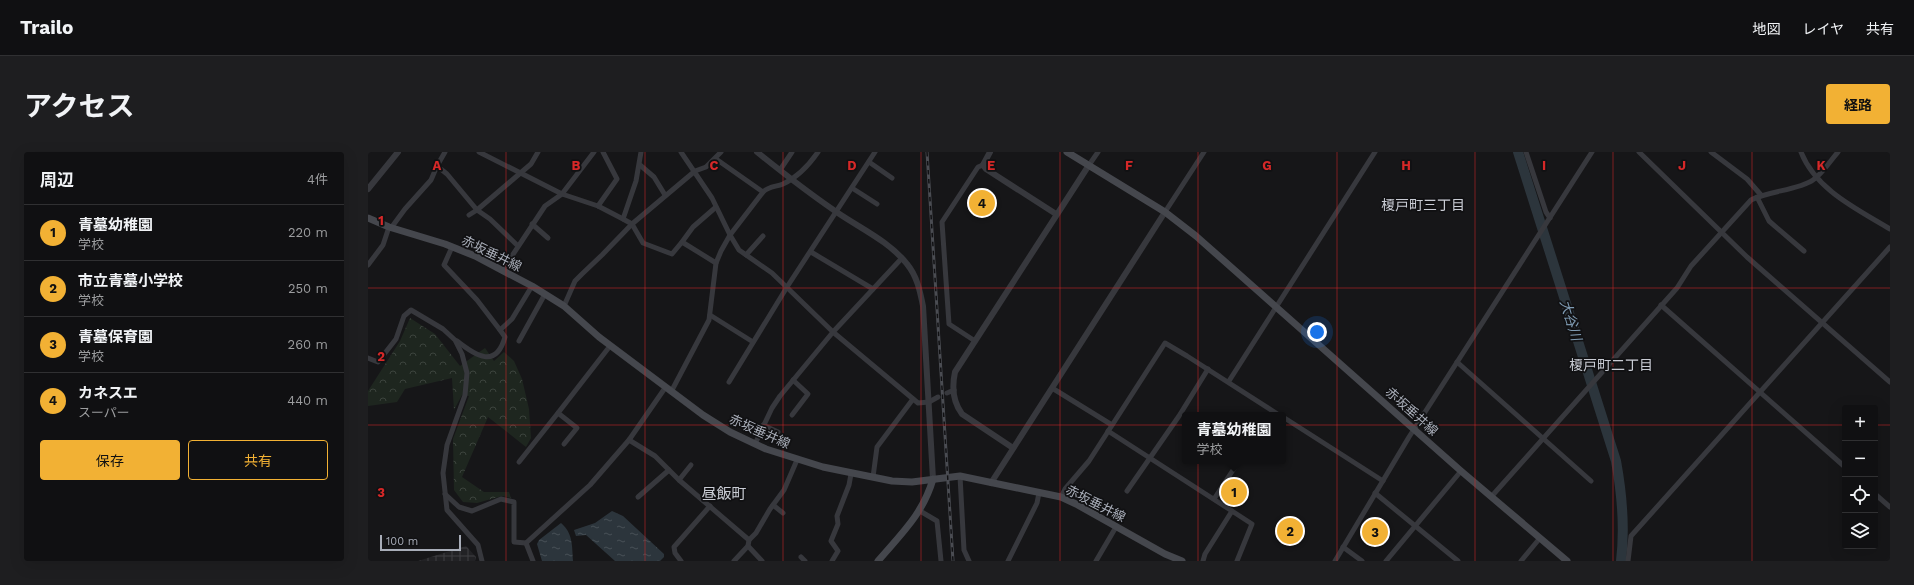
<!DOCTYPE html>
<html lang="ja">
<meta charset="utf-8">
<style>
body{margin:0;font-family:"Work Sans","Noto Sans JP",sans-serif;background:#1e1e20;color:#f1f3f6}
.controls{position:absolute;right:12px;bottom:12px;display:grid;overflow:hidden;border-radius:4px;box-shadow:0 4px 16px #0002}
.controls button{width:36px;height:36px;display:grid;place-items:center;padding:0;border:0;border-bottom:1px solid #303032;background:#101012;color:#f1f3f6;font:20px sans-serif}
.scale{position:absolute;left:12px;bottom:10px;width:81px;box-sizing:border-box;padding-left:4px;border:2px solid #a8adb8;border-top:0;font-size:11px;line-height:14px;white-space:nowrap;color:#a8adb8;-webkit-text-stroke:3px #111113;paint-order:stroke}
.you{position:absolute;left:949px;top:180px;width:14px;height:14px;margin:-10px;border:3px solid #fff;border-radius:50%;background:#1a73e8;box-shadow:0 0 0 6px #1a73e833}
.badge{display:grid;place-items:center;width:26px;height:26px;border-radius:50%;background:#f2b134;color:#111;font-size:13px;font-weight:700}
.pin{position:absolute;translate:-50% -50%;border:2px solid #fff;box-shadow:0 1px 4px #0006}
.popup{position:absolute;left:814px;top:260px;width:104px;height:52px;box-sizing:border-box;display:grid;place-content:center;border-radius:4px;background:#101012;filter:drop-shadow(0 1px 3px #0005);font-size:13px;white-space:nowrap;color:#9c9d9f}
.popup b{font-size:15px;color:#f1f3f6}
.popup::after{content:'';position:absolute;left:50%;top:100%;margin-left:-8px;border:8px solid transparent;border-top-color:#101012}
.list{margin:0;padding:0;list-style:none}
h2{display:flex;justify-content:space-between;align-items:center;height:52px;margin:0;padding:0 16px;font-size:17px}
h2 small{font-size:13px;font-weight:400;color:#9c9d9f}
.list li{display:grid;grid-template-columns:26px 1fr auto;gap:12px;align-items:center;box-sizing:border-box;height:56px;padding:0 16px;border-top:1px solid #303032}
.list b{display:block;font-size:15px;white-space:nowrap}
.list p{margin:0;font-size:13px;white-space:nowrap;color:#9c9d9f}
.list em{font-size:13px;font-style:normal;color:#9c9d9f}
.actions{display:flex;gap:8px;padding:12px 16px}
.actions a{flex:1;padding:9px 0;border:1px solid #f2b134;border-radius:4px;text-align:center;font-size:14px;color:#f2b134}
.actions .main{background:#f2b134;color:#111}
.icon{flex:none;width:22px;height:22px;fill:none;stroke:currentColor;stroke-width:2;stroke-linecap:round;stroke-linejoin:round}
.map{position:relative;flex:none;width:1522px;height:409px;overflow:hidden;border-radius:4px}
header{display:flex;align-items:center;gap:24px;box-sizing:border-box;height:56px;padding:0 20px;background:#101012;border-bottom:1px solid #303032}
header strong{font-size:19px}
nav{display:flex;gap:22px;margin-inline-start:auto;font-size:14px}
.intro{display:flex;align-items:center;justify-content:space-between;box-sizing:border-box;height:96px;padding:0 24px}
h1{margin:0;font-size:28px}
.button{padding:10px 18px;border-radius:4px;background:#f2b134;color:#111;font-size:14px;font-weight:700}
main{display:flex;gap:24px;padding:0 24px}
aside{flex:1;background:#101012;border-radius:4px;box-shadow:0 4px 16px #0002}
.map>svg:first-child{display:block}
.industrial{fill:url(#industrial-grid)}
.forest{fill:url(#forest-crowns)}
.water{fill:url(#water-ripples)}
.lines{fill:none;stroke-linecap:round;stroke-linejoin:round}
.river{stroke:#2c353c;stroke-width:10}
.minor{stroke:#37383d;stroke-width:5}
.tertiary{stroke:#37383d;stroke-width:6}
.secondary{stroke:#45474d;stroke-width:7}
.rail-casing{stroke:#4a4c52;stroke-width:3}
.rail{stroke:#111113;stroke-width:1.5;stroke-dasharray:4.5;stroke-linecap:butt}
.grid{fill:none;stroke:#d62828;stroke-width:1;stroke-opacity:0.55}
.labels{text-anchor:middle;stroke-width:3.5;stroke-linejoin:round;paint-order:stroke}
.street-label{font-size:13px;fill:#a8adb8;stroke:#111113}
.neighbourhood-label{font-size:14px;fill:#c9ccd4;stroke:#111113}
.water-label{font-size:14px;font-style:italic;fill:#7f9bb3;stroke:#111113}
.quarter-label{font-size:15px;fill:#c9ccd4;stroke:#111113}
.grid-label{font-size:13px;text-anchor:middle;font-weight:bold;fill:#d62828;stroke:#111113;stroke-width:3.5;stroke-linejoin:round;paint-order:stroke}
</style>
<header>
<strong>Trailo</strong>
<nav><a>地図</a><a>レイヤ</a><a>共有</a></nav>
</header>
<div class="intro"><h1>アクセス</h1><a class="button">経路</a></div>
<main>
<aside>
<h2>周辺<small>4件</small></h2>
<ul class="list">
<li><span class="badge">1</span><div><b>青墓幼稚園</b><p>学校</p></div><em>220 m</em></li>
<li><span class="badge">2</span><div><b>市立青墓小学校</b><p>学校</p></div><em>250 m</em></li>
<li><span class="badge">3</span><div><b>青墓保育園</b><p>学校</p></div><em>260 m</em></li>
<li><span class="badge">4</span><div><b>カネスエ</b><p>スーパー</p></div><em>440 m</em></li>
</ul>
<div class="actions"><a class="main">保存</a><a>共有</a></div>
</aside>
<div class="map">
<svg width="1522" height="409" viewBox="0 0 1522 409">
<defs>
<pattern id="industrial-grid" width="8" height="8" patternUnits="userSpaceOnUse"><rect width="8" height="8" fill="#222225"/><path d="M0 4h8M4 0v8" fill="none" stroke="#3f3f43"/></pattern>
<pattern id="forest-crowns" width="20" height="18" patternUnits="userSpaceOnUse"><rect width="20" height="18" fill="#1e261f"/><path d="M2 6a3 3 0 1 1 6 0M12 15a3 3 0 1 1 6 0" fill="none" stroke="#3c433d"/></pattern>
<pattern id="water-ripples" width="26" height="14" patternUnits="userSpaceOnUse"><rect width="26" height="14" fill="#2c353c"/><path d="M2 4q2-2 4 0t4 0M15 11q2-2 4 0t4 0" fill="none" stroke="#485056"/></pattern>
</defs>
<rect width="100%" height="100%" fill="#161618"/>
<polygon class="industrial" points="98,394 108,405 107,409 50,409"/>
<polygon class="forest" points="42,166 67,182 92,214 117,196 126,209 136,200 146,209 154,227 161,257 163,286 158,295 120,265 94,325 116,340 141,340 143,346 134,344 109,351 95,350 86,338 85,287 101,244 94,243 86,258 84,226 37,237 29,250 0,254 0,239 32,189"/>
<g class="water">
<polygon points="244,359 255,364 296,402 296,405 292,409 247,409 218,383 208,384 206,378 227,371"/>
<path d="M193 371C205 381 204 394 205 409H174L169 392 171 388Z"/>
</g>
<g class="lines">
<path class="river" d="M1150 0 1248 309C1254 342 1257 376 1253 409"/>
<g class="minor">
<polyline points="77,0 69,14 79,22 109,58 101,63"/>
<polyline points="111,0 194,42 230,54 255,67 264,72 275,91 304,102 314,90 348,111"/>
<polyline points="313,0 344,46 362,83 371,98 404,121 465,180 550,251 561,250 570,245"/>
<polyline points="1158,0 1178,60 1182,66"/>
<polyline points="1271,0 1379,105 1522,230"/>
<polyline points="1343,0 1379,27 1393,43"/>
<path d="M1433 0C1448 38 1489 57 1522 77"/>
<polyline points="501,10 524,26"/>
<polyline points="272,13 286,25 297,43"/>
<polyline points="721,13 730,0"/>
<polyline points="412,18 424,0"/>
<polyline points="484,36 509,52"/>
<path d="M395 40C401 34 408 35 415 32 430 25 441 13 450 0"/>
<polyline points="1389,45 1401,69 1436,99"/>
<polyline points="230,54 249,27 235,0"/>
<polyline points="797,60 836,0"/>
<polyline points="255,67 268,29 273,0"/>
<polyline points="164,72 180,86"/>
<polyline points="23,76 37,57 63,28 69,14"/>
<polyline points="314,90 325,75 348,55"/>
<polyline points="150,94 122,67 109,58 163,12 170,0"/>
<polyline points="84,95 76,113 109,148 132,178"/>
<polyline points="443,100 505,137"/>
<polyline points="378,103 395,84"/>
<polyline points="0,113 15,93 21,75"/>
<polyline points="134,119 177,54 194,42 226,0"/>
<polyline points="1293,153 1477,315"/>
<polyline points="196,154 207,129 214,122 234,103 264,72 327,19 338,15 353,0"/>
<polyline points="342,163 385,190"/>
<path d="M89 189C108 204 128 217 137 185L132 178 144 167 164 134"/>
<polyline points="151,189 177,142"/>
<polyline points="607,189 581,172 574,70 610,15 615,13"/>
<polyline points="0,206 10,210 28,187 36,164 43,158 75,177 87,188 94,202 99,221 97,243 79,293 75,321 79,358 110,393 114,409"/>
<polyline points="1089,210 1223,329"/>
<polyline points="861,229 1007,0"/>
<polyline points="361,230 419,135 507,0"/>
<polyline points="684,236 744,273"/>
<polyline points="303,240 341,168 348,111 353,99 362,83 395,40 348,7"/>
<polyline points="579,241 586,238"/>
<polyline points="424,263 440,242 425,228"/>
<polyline points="915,265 1015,329"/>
<polyline points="395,273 410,280"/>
<polyline points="740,279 864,359 837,402 835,409"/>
<polyline points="261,288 287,304 311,328 381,388"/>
<polyline points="196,292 209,276 190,261 242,194"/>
<polyline points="387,292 404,256 412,244 465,180 534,106"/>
<polyline points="151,310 190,261"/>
<polyline points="592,324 596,398 601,409"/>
<polyline points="505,325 509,295 545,247"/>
<polyline points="311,328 323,313"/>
<polyline points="759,339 811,264 840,217"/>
<polyline points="1007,341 1090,409"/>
<polyline points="77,342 91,355 104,359 133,347 146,350 146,390 158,391"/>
<polyline points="1507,342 1522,355"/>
<polyline points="270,345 301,318"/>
<polyline points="693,345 697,337 721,309 797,191 819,204 911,263"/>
<path d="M1123 345 1309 136 1323 114 1383 48C1400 39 1431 38 1445 28 1455 21 1462 9 1470 0"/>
<polyline points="846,347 871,309"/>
<polyline points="405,353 415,361"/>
<polyline points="552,359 569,369 573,409"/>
<polyline points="864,359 884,372 869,409"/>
<polyline points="975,395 994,409"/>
<polyline points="433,405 437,409"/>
<polyline points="165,409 158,391 222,333 261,288 297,236"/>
<polyline points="313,409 307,401 306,395 342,354"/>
<polyline points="366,409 380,394"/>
<polyline points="394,409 380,394 381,388 388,381 402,357 416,338 429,308"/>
<polyline points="464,409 470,399 463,389 470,372 469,364 481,333 483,322"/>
<polyline points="640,409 669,351 671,341"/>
<polyline points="728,409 748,375"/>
<polyline points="967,409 1041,285 1224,0"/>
<polyline points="1018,409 1093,319"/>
<polyline points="1153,409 1172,386"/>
<polyline points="1260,409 1263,384 1522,95"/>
</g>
<g class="tertiary">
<path d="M389 0C415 21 442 42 470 61 492 76 522 90 539 112 549 124 552 139 555 154L565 327"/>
<polyline points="622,0 615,13 618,17 688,62"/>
<polyline points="0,37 30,0"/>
<path d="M645 296 594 262C585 250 584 234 587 220L721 13"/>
<polyline points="623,331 797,60"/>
</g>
<g class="secondary">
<polyline points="699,0 797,60 828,84 1093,319 1199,409"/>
<polyline points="0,66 21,75 77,92 107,104 164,134 196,154 231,185 335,263 362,280 398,297 455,315 524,329 544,330 592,324 693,345 708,352 797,402 814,409"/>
<path d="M510 409C533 382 555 362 565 327"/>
</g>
<defs>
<polyline id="rail" points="559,0 585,409"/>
</defs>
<use href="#rail" class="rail-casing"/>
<use href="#rail" class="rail"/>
</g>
<path class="grid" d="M138 0V409M277 0V409M415 0V409M553 0V409M692 0V409M830 0V409M969 0V409M1107 0V409M1245 0V409M1384 0V409M0 136H1522M0 273H1477M1507 273H1522"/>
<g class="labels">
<g class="street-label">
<text transform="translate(124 101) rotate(26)" y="5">赤坂垂井線</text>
<text transform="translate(1044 259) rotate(42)" y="5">赤坂垂井線</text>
<text transform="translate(392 279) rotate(24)" y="5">赤坂垂井線</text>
<text transform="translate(728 351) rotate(27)" y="5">赤坂垂井線</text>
</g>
<g class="neighbourhood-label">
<text x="1055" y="58">榎戸町三丁目</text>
<text x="1243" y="218">榎戸町二丁目</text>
</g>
<g class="water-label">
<text transform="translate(1203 168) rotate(73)" y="5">大谷川</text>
</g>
<g class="quarter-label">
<text x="356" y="347">昼飯町</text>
</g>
</g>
<g class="grid-label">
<text x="69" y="18">A</text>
<text x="208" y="18">B</text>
<text x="346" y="18">C</text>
<text x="484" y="18">D</text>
<text x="623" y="18">E</text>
<text x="761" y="18">F</text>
<text x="899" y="18">G</text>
<text x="1038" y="18">H</text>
<text x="1176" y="18">I</text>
<text x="1314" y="18">J</text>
<text x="1453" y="18">K</text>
<text x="13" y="73">1</text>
<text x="13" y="209">2</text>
<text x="13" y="345">3</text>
</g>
</svg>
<div class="controls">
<button>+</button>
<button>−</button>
<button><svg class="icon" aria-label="locate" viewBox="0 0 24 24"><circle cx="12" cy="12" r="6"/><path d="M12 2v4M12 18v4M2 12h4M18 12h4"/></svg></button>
<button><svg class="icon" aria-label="layers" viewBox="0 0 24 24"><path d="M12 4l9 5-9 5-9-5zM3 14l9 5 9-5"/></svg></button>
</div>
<div class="scale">100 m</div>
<div class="you"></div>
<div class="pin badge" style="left:866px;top:340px">1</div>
<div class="popup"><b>青墓幼稚園</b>学校</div>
<div class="pin badge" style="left:922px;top:379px">2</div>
<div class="pin badge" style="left:1007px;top:380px">3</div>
<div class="pin badge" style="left:614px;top:51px">4</div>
</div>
</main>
